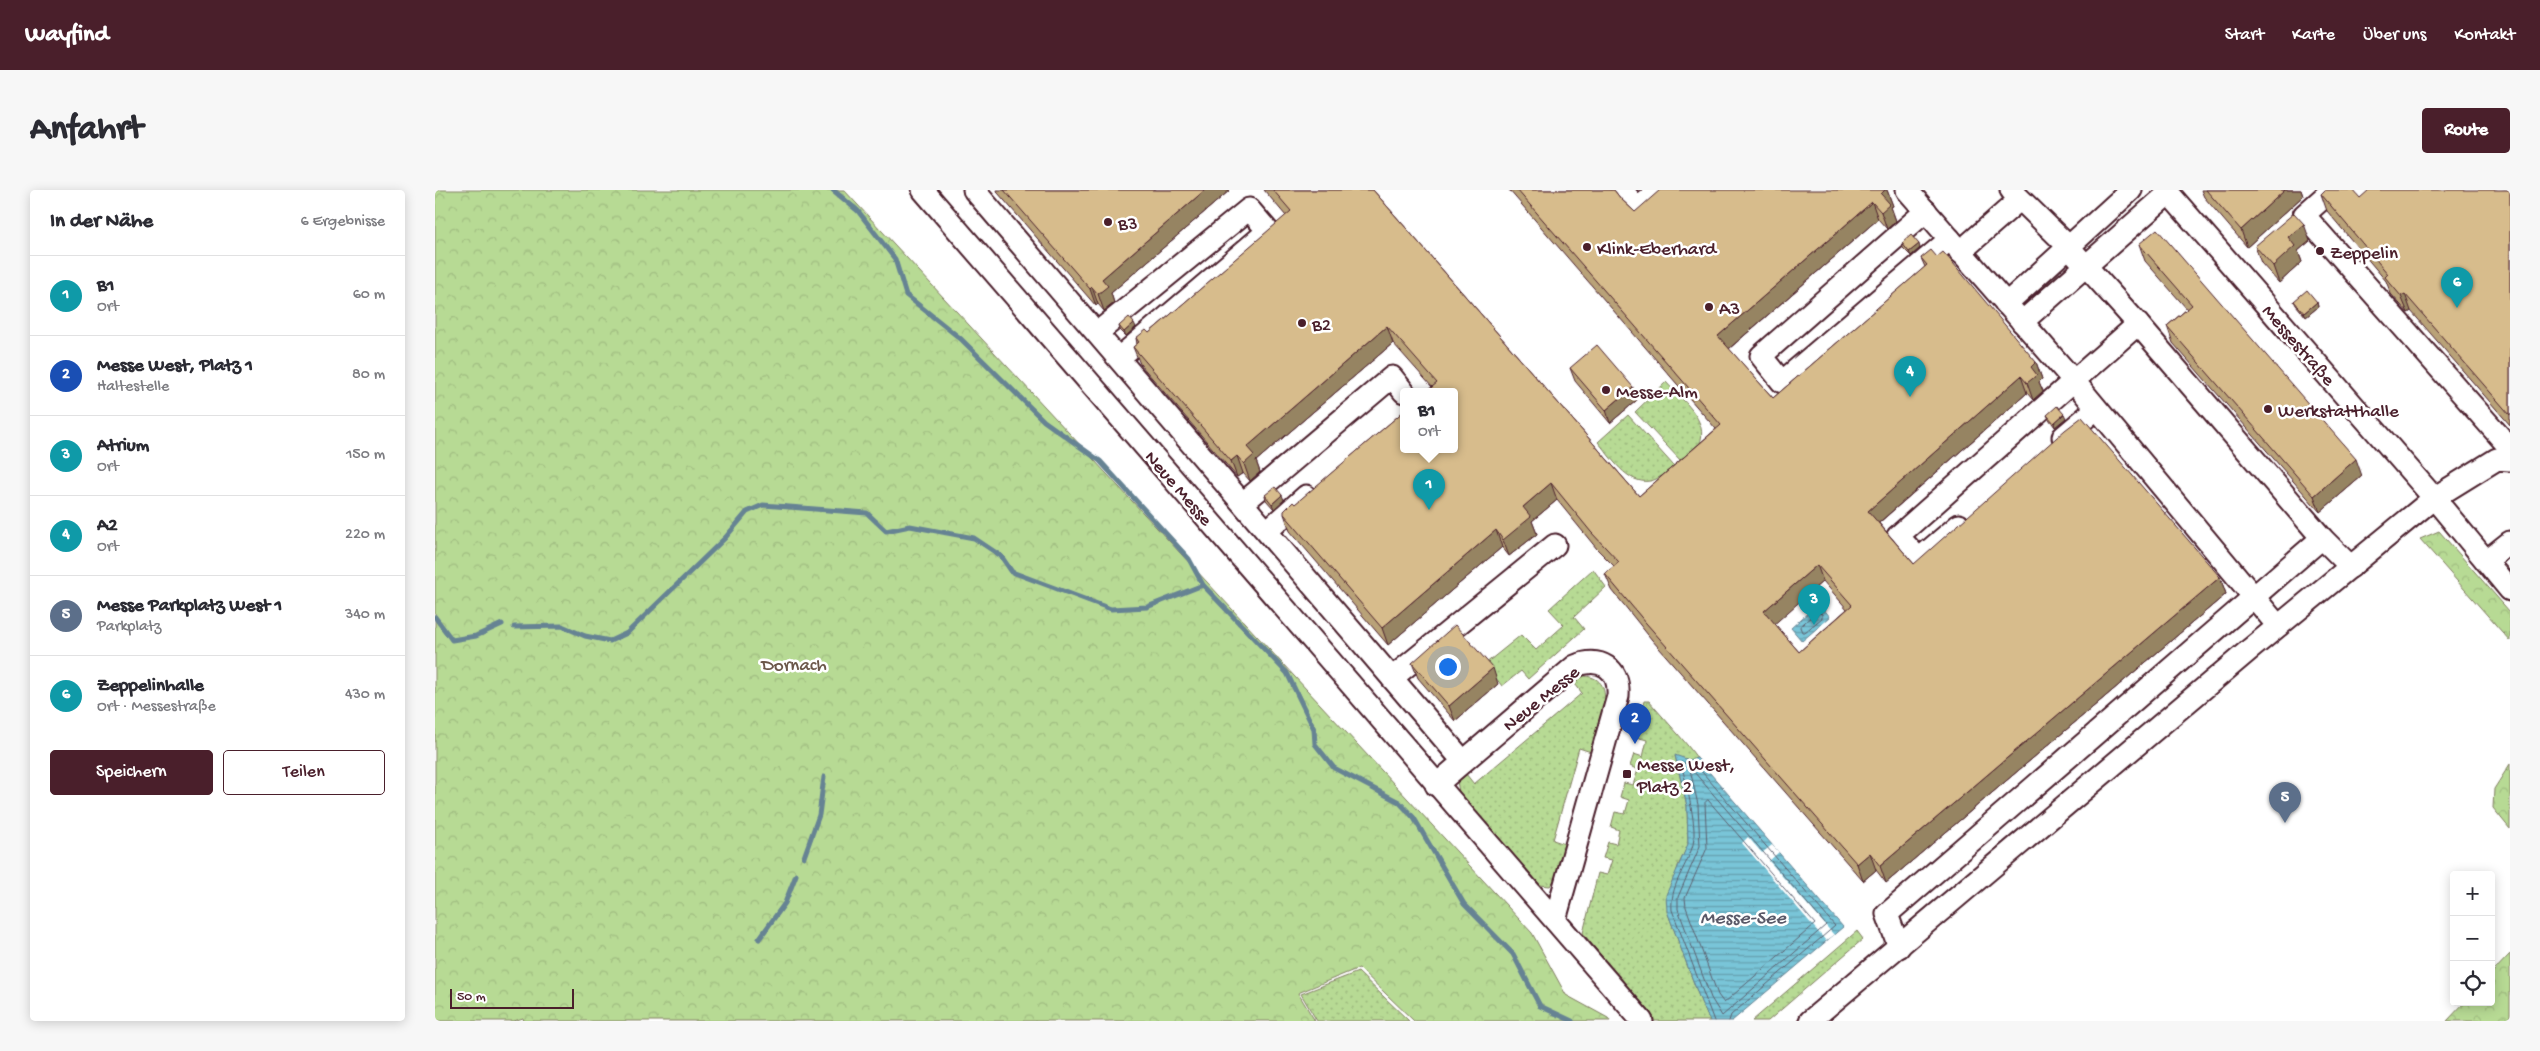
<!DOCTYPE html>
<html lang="de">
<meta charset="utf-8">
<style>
body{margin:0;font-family:"Gochi Hand",sans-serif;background:#f7f7f7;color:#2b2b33}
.controls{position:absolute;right:15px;bottom:15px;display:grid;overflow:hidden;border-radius:5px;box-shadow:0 2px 12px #0003}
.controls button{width:45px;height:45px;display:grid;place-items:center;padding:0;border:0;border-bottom:1px solid #e1e1e2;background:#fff;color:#2b2b33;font:25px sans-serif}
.scale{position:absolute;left:15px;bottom:12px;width:124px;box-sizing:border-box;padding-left:5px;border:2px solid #4a1f2b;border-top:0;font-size:14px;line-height:18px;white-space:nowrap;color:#4a1f2b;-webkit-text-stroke:4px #fff;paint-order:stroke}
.you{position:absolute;left:1012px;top:476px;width:18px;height:18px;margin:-12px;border:4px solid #fff;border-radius:50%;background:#1a73e8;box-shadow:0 0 0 8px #1a73e833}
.badge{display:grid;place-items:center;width:32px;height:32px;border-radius:50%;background:#4a1f2b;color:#fff;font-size:16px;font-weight:700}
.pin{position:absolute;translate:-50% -41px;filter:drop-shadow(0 1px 2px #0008)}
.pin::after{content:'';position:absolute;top:26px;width:18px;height:15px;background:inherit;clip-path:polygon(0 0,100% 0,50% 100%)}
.popup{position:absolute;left:965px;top:198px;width:58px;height:65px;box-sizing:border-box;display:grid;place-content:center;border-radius:5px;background:#fff;filter:drop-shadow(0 1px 4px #0005);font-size:16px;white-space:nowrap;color:#7c7c81}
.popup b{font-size:19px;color:#2b2b33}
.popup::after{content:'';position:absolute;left:50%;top:100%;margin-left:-10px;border:10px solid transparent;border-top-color:#fff}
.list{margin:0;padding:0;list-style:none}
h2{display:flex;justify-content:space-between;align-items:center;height:65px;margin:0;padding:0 20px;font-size:21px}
h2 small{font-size:16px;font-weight:400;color:#7c7c81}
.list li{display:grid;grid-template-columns:32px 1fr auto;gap:15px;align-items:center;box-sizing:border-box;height:80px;padding:0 20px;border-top:1px solid #e1e1e2}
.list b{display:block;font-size:19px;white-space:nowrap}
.list p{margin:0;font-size:16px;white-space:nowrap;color:#7c7c81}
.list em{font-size:16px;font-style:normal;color:#7c7c81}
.actions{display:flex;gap:10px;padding:15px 20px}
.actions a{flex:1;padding:11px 0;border:1px solid #4a1f2b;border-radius:5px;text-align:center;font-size:18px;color:#4a1f2b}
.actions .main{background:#4a1f2b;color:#fff}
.icon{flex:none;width:28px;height:28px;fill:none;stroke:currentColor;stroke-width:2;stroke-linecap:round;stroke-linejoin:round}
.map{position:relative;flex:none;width:2075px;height:831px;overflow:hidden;border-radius:5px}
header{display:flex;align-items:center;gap:30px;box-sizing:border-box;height:70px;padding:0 25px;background:#4a1f2b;color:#fff}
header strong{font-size:24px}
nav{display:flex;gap:28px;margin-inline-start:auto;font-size:18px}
.intro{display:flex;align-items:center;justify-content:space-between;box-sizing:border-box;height:120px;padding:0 30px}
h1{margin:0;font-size:35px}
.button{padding:12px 22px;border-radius:5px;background:#4a1f2b;color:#fff;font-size:18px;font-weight:700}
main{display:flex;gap:30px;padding:0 30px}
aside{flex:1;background:#fff;border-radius:5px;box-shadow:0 2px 12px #0003}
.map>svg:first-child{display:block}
.grass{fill:url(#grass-dots);stroke:#807c60}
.forest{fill:url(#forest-crowns);stroke:#807c60}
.water{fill:url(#water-rules);stroke:#668393}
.pier{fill:#fff}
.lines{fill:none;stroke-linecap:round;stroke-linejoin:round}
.shore{stroke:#5d6170;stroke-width:1}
.stream{stroke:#668393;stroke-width:5}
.minor-casing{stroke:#4a1f2b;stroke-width:25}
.minor{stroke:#fff;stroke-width:21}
.wall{fill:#b9a278;stroke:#4a1f2b;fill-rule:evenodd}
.shaded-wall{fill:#968462;stroke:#4a1f2b}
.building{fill:#d7bc8c;stroke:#4a1f2b;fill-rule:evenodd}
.poi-dot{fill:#4a1f2b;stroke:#fff;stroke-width:2}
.labels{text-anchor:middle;stroke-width:5;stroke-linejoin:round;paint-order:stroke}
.poi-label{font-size:19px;fill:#4a1f2b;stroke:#fff;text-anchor:start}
.street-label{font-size:19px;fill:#4a1f2b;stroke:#fff}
.park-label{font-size:19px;fill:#6b574a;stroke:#fff}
.water-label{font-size:20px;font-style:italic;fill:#5a5968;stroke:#fff}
</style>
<header>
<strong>Wayfind</strong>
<nav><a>Start</a><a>Karte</a><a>Über uns</a><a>Kontakt</a></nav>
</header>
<div class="intro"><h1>Anfahrt</h1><a class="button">Route</a></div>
<main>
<aside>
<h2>In der Nähe<small>6 Ergebnisse</small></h2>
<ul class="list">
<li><span class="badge" style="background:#0f9aa8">1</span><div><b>B1</b><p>Ort</p></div><em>60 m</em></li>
<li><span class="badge" style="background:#1a4fb4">2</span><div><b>Messe West, Platz 1</b><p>Haltestelle</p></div><em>80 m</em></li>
<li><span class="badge" style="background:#0f9aa8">3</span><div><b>Atrium</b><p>Ort</p></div><em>150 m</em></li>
<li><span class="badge" style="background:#0f9aa8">4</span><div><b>A2</b><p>Ort</p></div><em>220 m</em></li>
<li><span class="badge" style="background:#5c6f8a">5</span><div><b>Messe Parkplatz West 1</b><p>Parkplatz</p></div><em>340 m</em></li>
<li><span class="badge" style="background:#0f9aa8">6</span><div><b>Zeppelinhalle</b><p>Ort · Messestraße</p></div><em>430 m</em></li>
</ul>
<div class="actions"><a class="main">Speichern</a><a>Teilen</a></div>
</aside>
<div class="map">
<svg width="2075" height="831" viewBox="0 0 2075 831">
<defs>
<pattern id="grass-dots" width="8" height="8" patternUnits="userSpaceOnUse" patternTransform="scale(1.25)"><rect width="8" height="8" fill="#b7da94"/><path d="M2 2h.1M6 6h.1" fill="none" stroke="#9fbb80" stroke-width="1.8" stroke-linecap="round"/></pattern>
<pattern id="forest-crowns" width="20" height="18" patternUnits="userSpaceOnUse" patternTransform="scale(1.25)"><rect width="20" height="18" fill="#b7da94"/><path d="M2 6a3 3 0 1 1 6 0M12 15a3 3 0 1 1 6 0" fill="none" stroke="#9fbb80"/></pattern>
<pattern id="water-rules" width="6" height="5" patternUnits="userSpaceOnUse" patternTransform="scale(1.25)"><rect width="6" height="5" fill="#79c5d8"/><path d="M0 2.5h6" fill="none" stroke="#659faf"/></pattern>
</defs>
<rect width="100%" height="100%" fill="#fff"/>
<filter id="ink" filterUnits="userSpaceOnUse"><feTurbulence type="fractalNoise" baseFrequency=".02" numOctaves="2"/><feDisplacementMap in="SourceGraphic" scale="10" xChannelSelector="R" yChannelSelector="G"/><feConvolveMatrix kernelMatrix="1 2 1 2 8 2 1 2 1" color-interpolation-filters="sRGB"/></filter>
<g filter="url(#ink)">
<g class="grass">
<path d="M1231 192C1245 208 1276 231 1264 255 1261 261 1251 266 1246 271L1200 222Z"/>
<path d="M1193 225 1239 276C1233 281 1223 290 1215 291 1192 295 1176 267 1163 252Z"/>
<polygon points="1158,379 1171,397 1139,427 1149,439 1093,489 1086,481 1067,496 1050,474 1086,445 1101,460 1129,435 1114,419"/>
<path d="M1149 486C1187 488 1162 539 1156 562L1144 558 1118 650 1130 654 1120 689 1115 696 1105 695 1024 602 1022 591 1031 584 1039 594 1147 503 1137 490Z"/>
<path d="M1209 511H1214C1230 530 1247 547 1262 568L1255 570 1240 566 1252 616 1253 655 1243 676 1232 721 1266 812 1275 831H1218L1148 743 1163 683 1172 685 1177 670 1168 668 1173 652 1181 654 1184 640 1176 637 1180 622 1190 624 1194 610 1185 607 1189 593 1198 595 1203 580 1195 576 1199 564 1208 567 1212 550 1201 547Z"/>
<polygon points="1422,741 1428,749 1333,831 1317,831"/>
<polygon points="923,782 974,831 882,831 866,804"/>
</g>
<g class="forest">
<polygon points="0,0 409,0 1097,743 1131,805 1173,828 1175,831 979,831 924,778 863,803 880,831 89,831 88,828 79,831 0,831"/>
<polygon points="2004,341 2075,422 2075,451 1985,349"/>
<polygon points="2075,574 2075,639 2058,618 2059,599"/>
<polygon points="2075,764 2075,831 2012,831 2030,812 2056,812 2056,784"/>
</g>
<g class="water">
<polygon points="1384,413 1395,427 1367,451 1356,438"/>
<polygon points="1240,565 1254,570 1262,568 1408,737 1297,831 1275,831 1266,812 1232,721 1231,705 1253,654 1252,616"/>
</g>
<polygon class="pier" points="1313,647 1327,663 1337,655 1344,662 1334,671 1399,745 1391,751 1307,653"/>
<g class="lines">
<g class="shore">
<polygon points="1382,422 1387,424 1387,428 1370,442 1367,442 1365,437"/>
<polygon points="1256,582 1259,582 1391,735 1287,826 1276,808 1243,719 1243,707 1265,656 1263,615"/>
<polygon points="1273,610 1380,734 1289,813 1283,805 1251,717 1250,708 1272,658 1270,613"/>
<path d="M1279 831 1237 720C1235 696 1250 679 1257 658 1264 639 1251 596 1247 576L1249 573 1261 575 1400 736 1296 825 1294 831"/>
</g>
<g class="stream">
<polyline points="398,0 423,21 460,69 471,105 526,149 609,231 665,271 754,369 768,395 852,483 879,539 880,554 899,578 964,612 979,628 1029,714 1078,764 1105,816 1137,831"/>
<polyline points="0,427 17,450 41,446 67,434"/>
<polyline points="79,437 127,436 150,446 175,451 192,443 290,348 312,322 328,315 432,323 451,341 475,336 539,348 566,366 577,382 676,419 712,417 768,395"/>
<polyline points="369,667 384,625 389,587"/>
<polyline points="324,749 350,713 361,685"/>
</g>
<defs>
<g id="minor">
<polyline points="488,0 1207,831"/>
<polyline points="539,0 1028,571"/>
<polyline points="1187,0 1202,18 1224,0"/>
<polyline points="1472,0 1639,191 1843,436"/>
<polyline points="1731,0 1999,308 2075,400"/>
<polyline points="1897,0 1869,25 2075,258"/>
<polyline points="1491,21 1326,166 1347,192 1515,49"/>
<polyline points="1525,62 1584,10"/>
<polyline points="1571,114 1696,0"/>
<polyline points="1587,132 1734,3"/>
<polyline points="662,143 814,19 833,41 684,168"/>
<polyline points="1628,247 1661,219"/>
<polyline points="808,313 957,187 969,202"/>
<polyline points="1524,335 1484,369 1463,346 1703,134"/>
<polyline points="832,341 871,306"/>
<polyline points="1887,348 1916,377"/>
<polyline points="2051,371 2075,352"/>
<polyline points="957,488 1120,355"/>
<path d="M1001 595 1140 476C1165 466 1185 478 1183 506L1120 730"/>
<polyline points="1464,757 1452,724 1887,348 1703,134 1633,56 1576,0"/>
<polyline points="1375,831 1813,461 1999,308 2062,269 2075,270"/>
</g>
</defs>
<use href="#minor" class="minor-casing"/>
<use href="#minor" class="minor"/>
</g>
<g class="wall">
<polygon points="562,0 795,0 676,103 679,113 669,121 663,114 661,116 563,3"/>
<path d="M829 0H938L1204 306 1281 239 1074 0H1179L1186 9 1200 22 1452 0 1458 16 1456 17 1461 31 1452 39 1443 29 1294 159 1338 208 1490 77 1486 68 1601 172 1607 189 1604 192 1608 201 1598 210 1592 203 1444 333 1479 374 1785 387 1791 404 1451 693 1441 680 1428 691 1217 450 1177 400 1170 384 1179 376 1162 359 1122 310 1097 331 1102 344 1074 366 1067 357 953 455 855 341 849 324 997 197 958 153 821 271 825 282 815 291 808 283 802 287 705 174 698 157 702 154 701 148 714 143 851 26ZM1388 391 1412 419 1364 462 1339 433Z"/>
<polygon points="1766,0 1866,0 1868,6 1812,57 1769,7"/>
<polygon points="2075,0 2075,235 1976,121 1973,123 1956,104 1951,91 1892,21 1886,4 1925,8"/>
<polygon points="1875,51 1863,61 1867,72 1844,93 1826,73 1820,56"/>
<polygon points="1467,53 1485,58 1476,66 1468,58"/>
<polygon points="1704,54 1927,286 1885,322 1738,153 1732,136 1752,119 1710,71"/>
<polygon points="1859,111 1882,112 1883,117 1871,127 1861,115"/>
<polygon points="684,136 701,137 691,146 685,140"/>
<polygon points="1135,178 1202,210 1175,233 1140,191"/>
<polygon points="1612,225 1631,228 1620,237 1614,229"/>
<polygon points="830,305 849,310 839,319 831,310"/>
<polygon points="977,473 1063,494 1020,531 983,488"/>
</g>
<g class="shaded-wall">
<polygon points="770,0 795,0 676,103 679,113 669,121 663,104 667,89"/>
<polygon points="1450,0 1452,0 1458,16 1456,17 1461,31 1452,39 1446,22 1446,4"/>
<polygon points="1850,0 1866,0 1868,6 1812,57 1806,40"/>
<polygon points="1437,12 1443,29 1289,163 1283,146"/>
<polygon points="1869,34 1875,51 1863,61 1867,72 1844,93 1838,76 1853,47"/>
<polygon points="1484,54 1485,58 1476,66 1474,62"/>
<polygon points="657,97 663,114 661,116 655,99"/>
<polygon points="1970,104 1976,121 1973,123 1966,106"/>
<polygon points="1882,112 1883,117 1871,127 1869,123"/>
<polygon points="699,133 701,137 691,146 689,142"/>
<polygon points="952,136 958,153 821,271 825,282 815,291 809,274 812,257"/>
<polygon points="1601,172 1607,189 1604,192 1608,201 1598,210 1592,193 1596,177"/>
<polygon points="1586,186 1592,203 1439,337 1433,321"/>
<polygon points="1198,197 1202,210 1175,233 1171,220"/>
<polygon points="1629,224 1631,228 1620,237 1619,233"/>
<polygon points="802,266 808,283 802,287 796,271"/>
<polygon points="1921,269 1927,286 1885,322 1879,306"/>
<polygon points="1116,293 1122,310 1097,331 1102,344 1074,366 1068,350 1088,317"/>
<polygon points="847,305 849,310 839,319 837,314"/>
<polygon points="1061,340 1067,357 953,455 947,438"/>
<polygon points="1382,375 1388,391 1335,438 1329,421"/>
<polygon points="1785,387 1791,404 1451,693 1445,676"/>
<polygon points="1058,478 1063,494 1020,531 1014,516"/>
<polygon points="1435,663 1441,680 1428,691 1422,674"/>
</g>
<g class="building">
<polygon points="569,0 770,0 667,89 673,96 663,104 657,97 655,99"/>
<path d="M838 0H938L1204 306 1286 235 1082 0H1179L1186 9 1200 22 1225 0H1450L1446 4 1455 14 1446 22 1437 12 1283 146 1338 208 1492 75 1486 68 1496 60 1502 67 1508 62 1518 73 1601 172 1596 177 1602 185 1592 193 1586 186 1433 321 1479 374 1630 240 1647 227 1785 387 1445 676 1435 663 1422 674 1211 433 1170 384 1184 372 1156 342 1116 293 1088 317 1096 327 1068 350 1061 340 947 438 849 324V321L858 312 860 314 969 221V259H1019V201H992L1002 193 952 136 812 257 819 265 809 274 802 266 796 271 698 157 704 152 701 148 711 140 714 143 856 21ZM1382 375 1417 415 1364 462 1329 421Z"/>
<polygon points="1771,0 1850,0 1806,40"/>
<polygon points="1890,0 1918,0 1925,8 1934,0 2075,0 2075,225 1970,104 1966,106 1950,87 1953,84 1886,4"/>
<polygon points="1859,23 1869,34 1853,47 1860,56 1838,76 1820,56"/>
<polygon points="1722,39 1921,269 1879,306 1732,136 1757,115 1704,54"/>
<polygon points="1476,45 1484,54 1474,62 1467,53"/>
<polygon points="1872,100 1882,112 1869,123 1859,111"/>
<polygon points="694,127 699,133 689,142 684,136"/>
<polygon points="1162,155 1198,197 1171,220 1135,178"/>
<polygon points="1622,216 1629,224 1619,233 1612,225"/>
<polygon points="840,297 847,305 837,314 830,305"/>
<polygon points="1020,435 1058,478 1014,516 977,473"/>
</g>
</g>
<g class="poi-dot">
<circle cx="673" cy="32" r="5"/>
<circle cx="1152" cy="57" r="5"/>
<circle cx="1885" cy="61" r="5"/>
<circle cx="1274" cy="117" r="5"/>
<circle cx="867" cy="133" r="5"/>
<circle cx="1171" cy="200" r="5"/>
<circle cx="1833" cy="219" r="5"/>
<rect x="1187" y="579" width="10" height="10" rx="2.5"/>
</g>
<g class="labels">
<g class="poi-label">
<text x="683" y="39">B3</text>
<text x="1162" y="64">Klink-Eberhard</text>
<text x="1895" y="68">Zeppelin</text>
<text x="1284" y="124">A3</text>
<text x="877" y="140">B2</text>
<text x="1181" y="207">Messe-Alm</text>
<text x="1843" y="226">Werkstatthalle</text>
<text x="1202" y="580">Messe West,<tspan x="1202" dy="22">Platz 2</tspan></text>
</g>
<g class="street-label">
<text transform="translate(1865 154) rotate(49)" y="7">Messestraße</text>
<text transform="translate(745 297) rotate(49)" y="7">Neue Messe</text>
<text transform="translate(1105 507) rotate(-39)" y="7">Neue Messe</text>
</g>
<g class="park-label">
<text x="359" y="480">Dornach</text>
</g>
<g class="water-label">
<text x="1308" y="733">Messe-See</text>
</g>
</g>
</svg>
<div class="controls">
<button>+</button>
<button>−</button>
<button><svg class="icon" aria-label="locate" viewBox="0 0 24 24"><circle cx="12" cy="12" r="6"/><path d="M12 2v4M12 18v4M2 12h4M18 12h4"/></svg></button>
</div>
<div class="scale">50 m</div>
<div class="you"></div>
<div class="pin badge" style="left:994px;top:320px;background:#0f9aa8">1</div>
<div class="popup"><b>B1</b>Ort</div>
<div class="pin badge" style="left:1200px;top:554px;background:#1a4fb4">2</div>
<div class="pin badge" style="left:1379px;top:435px;background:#0f9aa8">3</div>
<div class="pin badge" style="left:1475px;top:207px;background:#0f9aa8">4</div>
<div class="pin badge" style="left:1850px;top:633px;background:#5c6f8a">5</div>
<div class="pin badge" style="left:2022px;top:118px;background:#0f9aa8">6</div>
</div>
</main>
